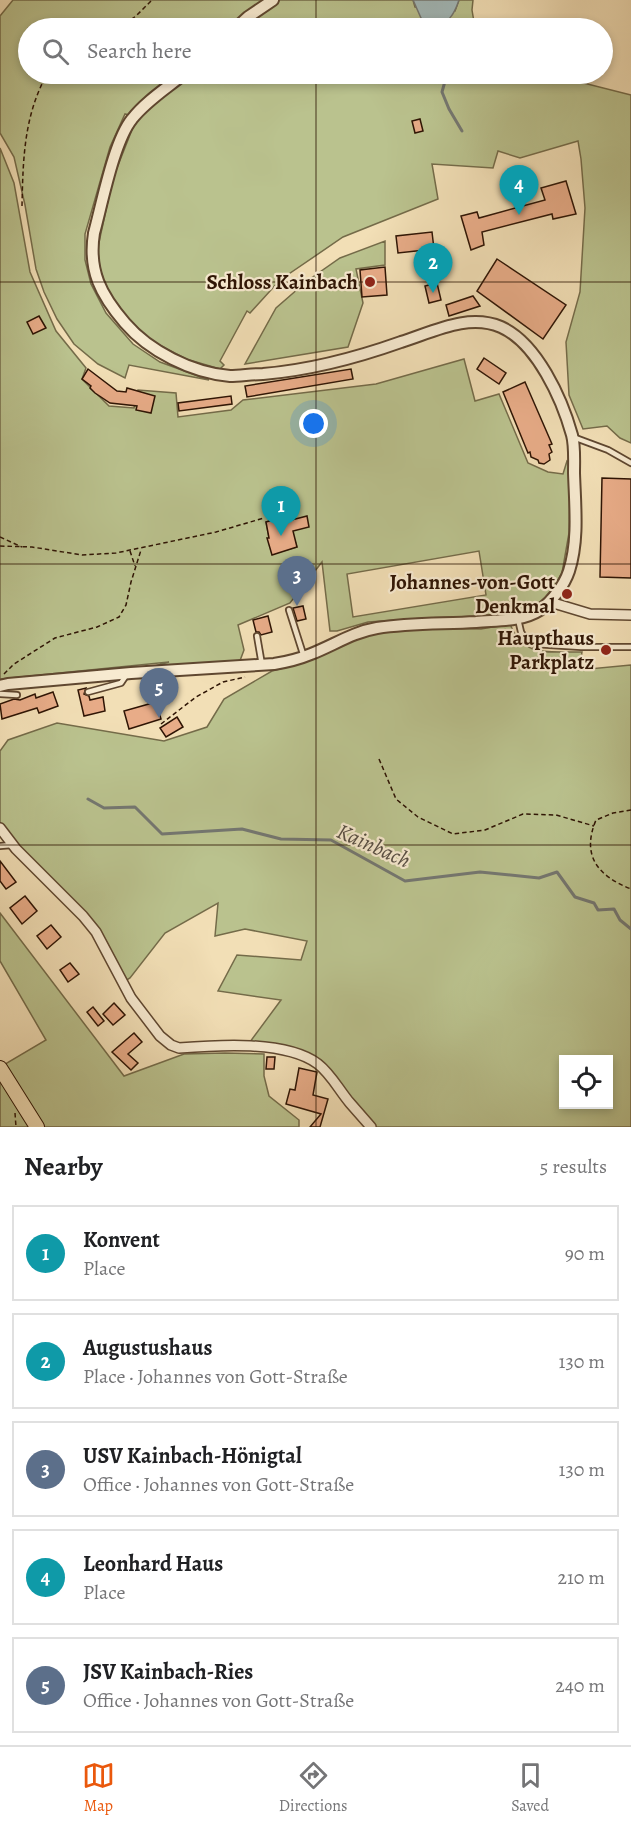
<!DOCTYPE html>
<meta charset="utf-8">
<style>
body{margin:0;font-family:Alegreya,serif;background:#f2f2f2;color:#202124}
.controls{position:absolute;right:18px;bottom:18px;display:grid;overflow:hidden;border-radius:0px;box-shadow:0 3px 9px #0003}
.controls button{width:54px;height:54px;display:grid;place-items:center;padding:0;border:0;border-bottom:2px solid #e0e0e0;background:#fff;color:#202124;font:30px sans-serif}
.you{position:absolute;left:314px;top:424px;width:21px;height:21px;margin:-15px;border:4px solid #fff;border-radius:50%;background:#1a73e8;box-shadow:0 0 0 9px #1a73e833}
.badge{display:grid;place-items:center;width:39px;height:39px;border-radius:50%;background:#ea580c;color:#fff;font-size:20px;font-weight:700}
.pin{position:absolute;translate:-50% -50px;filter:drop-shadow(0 2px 3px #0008)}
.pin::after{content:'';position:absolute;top:32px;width:21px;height:18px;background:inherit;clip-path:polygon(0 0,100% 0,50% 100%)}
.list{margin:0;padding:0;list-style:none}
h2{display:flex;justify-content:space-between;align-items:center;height:78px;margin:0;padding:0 24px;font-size:26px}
h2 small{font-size:20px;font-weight:400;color:#757577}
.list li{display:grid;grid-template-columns:39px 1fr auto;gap:18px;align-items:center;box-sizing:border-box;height:96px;margin:0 12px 12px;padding:0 12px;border:2px solid #e0e0e0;border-radius:0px}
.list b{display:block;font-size:22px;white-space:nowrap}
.list p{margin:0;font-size:20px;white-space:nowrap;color:#757577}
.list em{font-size:20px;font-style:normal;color:#757577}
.icon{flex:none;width:33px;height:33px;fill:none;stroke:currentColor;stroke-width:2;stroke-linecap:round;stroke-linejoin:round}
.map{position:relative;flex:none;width:631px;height:1127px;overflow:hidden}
.search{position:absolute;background:#fff;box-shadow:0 3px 9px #0003;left:18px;right:18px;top:18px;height:66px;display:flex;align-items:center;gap:15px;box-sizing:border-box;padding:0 21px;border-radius:33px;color:#757577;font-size:22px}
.sheet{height:618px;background:#fff}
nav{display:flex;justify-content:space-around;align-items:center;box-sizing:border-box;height:84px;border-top:2px solid #e0e0e0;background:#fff;font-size:16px;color:#757577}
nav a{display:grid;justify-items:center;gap:3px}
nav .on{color:#ea580c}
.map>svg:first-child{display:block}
.green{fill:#bac28e;stroke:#746b49;stroke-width:1.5;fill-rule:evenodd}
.water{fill:#a2b9ba;stroke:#747771;stroke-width:1.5}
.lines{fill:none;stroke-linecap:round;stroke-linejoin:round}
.stream{stroke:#747771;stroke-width:3}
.building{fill:#e8ac88;stroke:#2e1404;stroke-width:1.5}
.service-casing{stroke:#5f4730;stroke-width:8}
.minor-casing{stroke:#5f4730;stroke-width:12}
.tertiary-casing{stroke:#5f4730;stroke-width:14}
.primary-casing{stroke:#2e1404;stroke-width:16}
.path{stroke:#2e1404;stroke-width:1.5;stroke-dasharray:4.5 3;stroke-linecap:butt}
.service{stroke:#f7ead0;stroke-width:4.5}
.minor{stroke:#f7ead0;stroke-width:9}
.tertiary{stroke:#f7ead0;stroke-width:10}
.primary{stroke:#f2dfb6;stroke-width:14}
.grid{fill:none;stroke:#2e1404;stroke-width:1.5;stroke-opacity:0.55}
.poi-dot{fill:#8f2418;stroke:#f7ead0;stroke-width:2}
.labels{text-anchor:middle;stroke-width:4.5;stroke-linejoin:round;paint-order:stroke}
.poi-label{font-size:21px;font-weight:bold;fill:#2e1404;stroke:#f7ead0;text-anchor:end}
.water-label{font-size:22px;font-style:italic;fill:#574e44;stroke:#f7ead0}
</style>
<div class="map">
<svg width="631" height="1127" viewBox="0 0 631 1127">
<rect width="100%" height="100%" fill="#f2dfb6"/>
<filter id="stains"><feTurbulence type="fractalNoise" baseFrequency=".00333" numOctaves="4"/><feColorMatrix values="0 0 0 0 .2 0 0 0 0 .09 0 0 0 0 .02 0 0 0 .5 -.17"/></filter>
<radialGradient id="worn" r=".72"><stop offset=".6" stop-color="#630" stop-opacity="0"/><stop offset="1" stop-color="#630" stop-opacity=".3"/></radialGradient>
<g class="green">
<polygon points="13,0 413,0 415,7 455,11 459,0 473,0 472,10 475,28 28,28 28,74 548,74 631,95 631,443 620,438 607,426 583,429 569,395 566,342 580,292 585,208 581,159 578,141 520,158 498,151 493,168 432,164 438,199 343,237 280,280 250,313 247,311 220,361 224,365 220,369 186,359 150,340 126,316 107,290 96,256 113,178 137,117 125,114 110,147 85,234 85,260 91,284 106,313 133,344 160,362 209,380 129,365 125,378 98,364 74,344 57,319 44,292 36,269 25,205 14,157 0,133 0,16"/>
<path d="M0 148 14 183 30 272 56 331 86 368 82 379 109 406 134 408 138 390 176 393 178 417 231 410 243 400 376 384 464 359 475 401 499 394 528 463 548 472 563 474 567 461 570 463 569 533 562 573 548 597 539 605 513 615 426 618 368 622 337 631H330L322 562 290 603 238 625 244 650 238 666 131 673 169 662 0 679ZM285 517 286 519H288L297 547 272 554 266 522ZM479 551 486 595 353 617 347 574Z"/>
<polygon points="385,241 385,265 356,269 363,303 348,347 245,364 276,308 307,281 340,258"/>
<path d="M510 624C524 659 550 651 582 652L579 670 631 665V1127H371L327 1073 304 1056 247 1046 281 1000 218 991 237 955 301 960 307 941 245 929 215 936 218 903 165 933 130 978 122 983 96 932 0 828V751L8 740 57 723 164 741 207 727 224 699 272 671 299 664 351 639 376 632 420 628 481 629ZM564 1060H608V1104H564Z"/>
<polygon points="0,913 124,1076 184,1054 225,1053 264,1054 264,1076 269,1096 299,1120 299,1127 0,1127 0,1067 46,1040 0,961"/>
</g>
<path class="water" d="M413 0H459C454 15 449 23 433 27L421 18Z"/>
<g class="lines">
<g class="stream">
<polyline points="447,74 442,92 449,109 462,131"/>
<polyline points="88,799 104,808 135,807 162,834 242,829 281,839 331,840 405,881 480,872 539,878 557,872 575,897 594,903 598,910 614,909 620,920 631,929"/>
</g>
</g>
<g class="building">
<polygon points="420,119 423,131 415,133 412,121"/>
<polygon points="566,181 576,214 553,219 552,214 482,232 484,245 471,250 461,216 477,212 479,218 545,200 541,188"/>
<polygon points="432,232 434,249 398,253 396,236"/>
<polygon points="497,259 566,305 543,339 477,291"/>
<polygon points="385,267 387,295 362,297 360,270"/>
<polygon points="437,283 441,300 429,303 425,286"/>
<polygon points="473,296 480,306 449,316 446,305"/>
<polygon points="39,316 46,328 33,334 27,322"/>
<polygon points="484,358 506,373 499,384 477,369"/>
<polygon points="88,369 117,391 126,392 127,388 155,396 151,413 136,410 137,406 110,403 95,393 90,388 91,386 82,379"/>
<polygon points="351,369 353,379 247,397 245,386"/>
<polygon points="525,382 552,444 549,445 552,452 549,454 550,460 544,464 539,463 538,460 531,457 530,452 528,453 503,392"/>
<polygon points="231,396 232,404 179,411 178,403"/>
<polygon points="602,478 631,479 631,578 600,577"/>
<polygon points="285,516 288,521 307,516 309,527 293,531 297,547 272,555 267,538 269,538 266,522"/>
<polygon points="303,606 306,619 297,621 293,608"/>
<polygon points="268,616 272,632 261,635 259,632 256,632 253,620"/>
<polygon points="86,688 84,694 89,696 90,700 103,697 105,711 84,716 78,690"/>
<polygon points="53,692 58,706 39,713 37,708 2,719 0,704 14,699 20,700 35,694 36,698"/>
<polygon points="156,702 161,719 129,729 124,711"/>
<polygon points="177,717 183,727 166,737 160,728"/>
<polygon points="0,861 16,882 6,889 0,881"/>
<polygon points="25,896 37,911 22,924 10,908"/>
<polygon points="51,925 61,937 47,949 37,936"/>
<polygon points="70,963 79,974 68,982 60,970"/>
<polygon points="114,1003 125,1015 113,1025 103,1014"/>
<polygon points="93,1007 104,1021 98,1026 87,1012"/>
<polygon points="134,1033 142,1042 128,1054 138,1063 131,1070 112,1052"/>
<polygon points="267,1057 275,1057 274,1069 266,1069"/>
<polygon points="299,1068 317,1072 313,1095 328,1099 320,1127 310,1127 321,1114 286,1104 290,1089 295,1090"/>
</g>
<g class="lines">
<defs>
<g id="service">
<polyline points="573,437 608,450 631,463"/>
<polyline points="289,610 304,657"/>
<polyline points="518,619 521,632 525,638 534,644 581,647 631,647"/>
<polyline points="257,636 262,665"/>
<polyline points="88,692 121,683 127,674"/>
<polyline points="0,694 17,695"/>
<polyline points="0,846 12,845"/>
</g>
<g id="minor">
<polyline points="550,602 590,614 631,615"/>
<path d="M0 828 16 849 83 916 96 932 131 998 160 1036 171 1045 179 1048C217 1045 286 1040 318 1064 331 1074 339 1090 350 1103 357 1111 364 1119 371 1127"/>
</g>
<g id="tertiary">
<polyline points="236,28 248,17 273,0"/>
<path d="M0 686 8 684 131 673 274 664C287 662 299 659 311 654 334 645 353 632 377 628 410 623 443 624 476 622 497 620 521 622 540 610 552 601 564 586 569 571 579 540 575 505 574 473 574 461 575 446 572 435 562 399 537 343 501 327 468 313 433 332 401 342 356 358 311 370 263 374 252 374 240 376 230 376 192 373 149 351 125 323 101 295 88 271 94 233 102 204 114 141 132 119 146 101 167 88 184 74"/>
</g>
<polyline id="primary" points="0,1068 37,1127"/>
</defs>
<use href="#service" class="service-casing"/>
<use href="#minor" class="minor-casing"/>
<use href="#tertiary" class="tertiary-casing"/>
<use href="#primary" class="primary-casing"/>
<g class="path">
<polyline points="119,28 136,16 152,0"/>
<path d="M22 206C23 158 24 116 47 74"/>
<polyline points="0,537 22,547"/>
<polyline points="0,546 32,547 82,555 116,553 216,532 264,518"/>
<polyline points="130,551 135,566"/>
<polyline points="4,674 14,664 55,638 97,627 119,617 126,605 131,582 141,550"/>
<polyline points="161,724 196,697 223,682 245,677"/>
<polyline points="379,759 396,799 418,817 453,834 485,830 523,814 556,815 594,826"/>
<path d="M631 810 613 813 596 820C581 856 598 876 631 889"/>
<polyline points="15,1113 16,1127"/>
</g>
<use href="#service" class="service"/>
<use href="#minor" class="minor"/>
<use href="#tertiary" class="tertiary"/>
<use href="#primary" class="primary"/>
</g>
<path class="grid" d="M316 0V28M316 74V1127M0 282H631M0 564H631M0 845H631"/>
<g class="poi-dot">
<circle cx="370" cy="282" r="6"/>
<circle cx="567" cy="594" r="6"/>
<circle cx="606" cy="650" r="6"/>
</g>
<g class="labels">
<g class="poi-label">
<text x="358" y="289">Schloss Kainbach</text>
<text x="555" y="589">Johannes-von-Gott<tspan x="555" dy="24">Denkmal</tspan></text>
<text x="594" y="645">Haupthaus<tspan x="594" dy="24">Parkplatz</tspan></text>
</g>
<g class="water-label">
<text transform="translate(374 845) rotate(24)" y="8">Kainbach</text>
</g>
</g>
<rect width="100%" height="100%" filter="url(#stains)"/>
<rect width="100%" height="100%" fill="url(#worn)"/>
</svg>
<div class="controls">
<button><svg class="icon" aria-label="locate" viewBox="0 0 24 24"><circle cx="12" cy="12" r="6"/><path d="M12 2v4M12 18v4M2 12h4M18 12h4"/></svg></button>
</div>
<div class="you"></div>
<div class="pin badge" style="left:281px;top:536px;background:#0f9aa8">1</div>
<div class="pin badge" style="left:433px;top:293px;background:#0f9aa8">2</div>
<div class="pin badge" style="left:297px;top:606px;background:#5c6f8a">3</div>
<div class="pin badge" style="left:519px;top:215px;background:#0f9aa8">4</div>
<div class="pin badge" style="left:159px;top:718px;background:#5c6f8a">5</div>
<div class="search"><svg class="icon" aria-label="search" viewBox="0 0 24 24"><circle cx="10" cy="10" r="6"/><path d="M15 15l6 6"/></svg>Search here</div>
</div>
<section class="sheet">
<h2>Nearby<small>5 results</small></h2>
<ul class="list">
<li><span class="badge" style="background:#0f9aa8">1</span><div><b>Konvent</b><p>Place</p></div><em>90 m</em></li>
<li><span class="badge" style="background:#0f9aa8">2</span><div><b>Augustushaus</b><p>Place · Johannes von Gott-Straße</p></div><em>130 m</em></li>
<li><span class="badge" style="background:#5c6f8a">3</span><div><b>USV Kainbach-Hönigtal</b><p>Office · Johannes von Gott-Straße</p></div><em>130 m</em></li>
<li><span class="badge" style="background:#0f9aa8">4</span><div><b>Leonhard Haus</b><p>Place</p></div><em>210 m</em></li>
<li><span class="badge" style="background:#5c6f8a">5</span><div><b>JSV Kainbach-Ries</b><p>Office · Johannes von Gott-Straße</p></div><em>240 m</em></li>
</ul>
</section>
<nav>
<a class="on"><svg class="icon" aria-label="map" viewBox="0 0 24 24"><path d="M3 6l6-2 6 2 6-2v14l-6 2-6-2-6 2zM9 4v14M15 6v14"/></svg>Map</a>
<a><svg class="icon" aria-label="directions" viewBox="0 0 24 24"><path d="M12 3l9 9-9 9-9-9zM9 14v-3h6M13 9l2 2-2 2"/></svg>Directions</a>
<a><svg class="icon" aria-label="saved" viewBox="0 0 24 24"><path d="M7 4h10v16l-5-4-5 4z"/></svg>Saved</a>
</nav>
